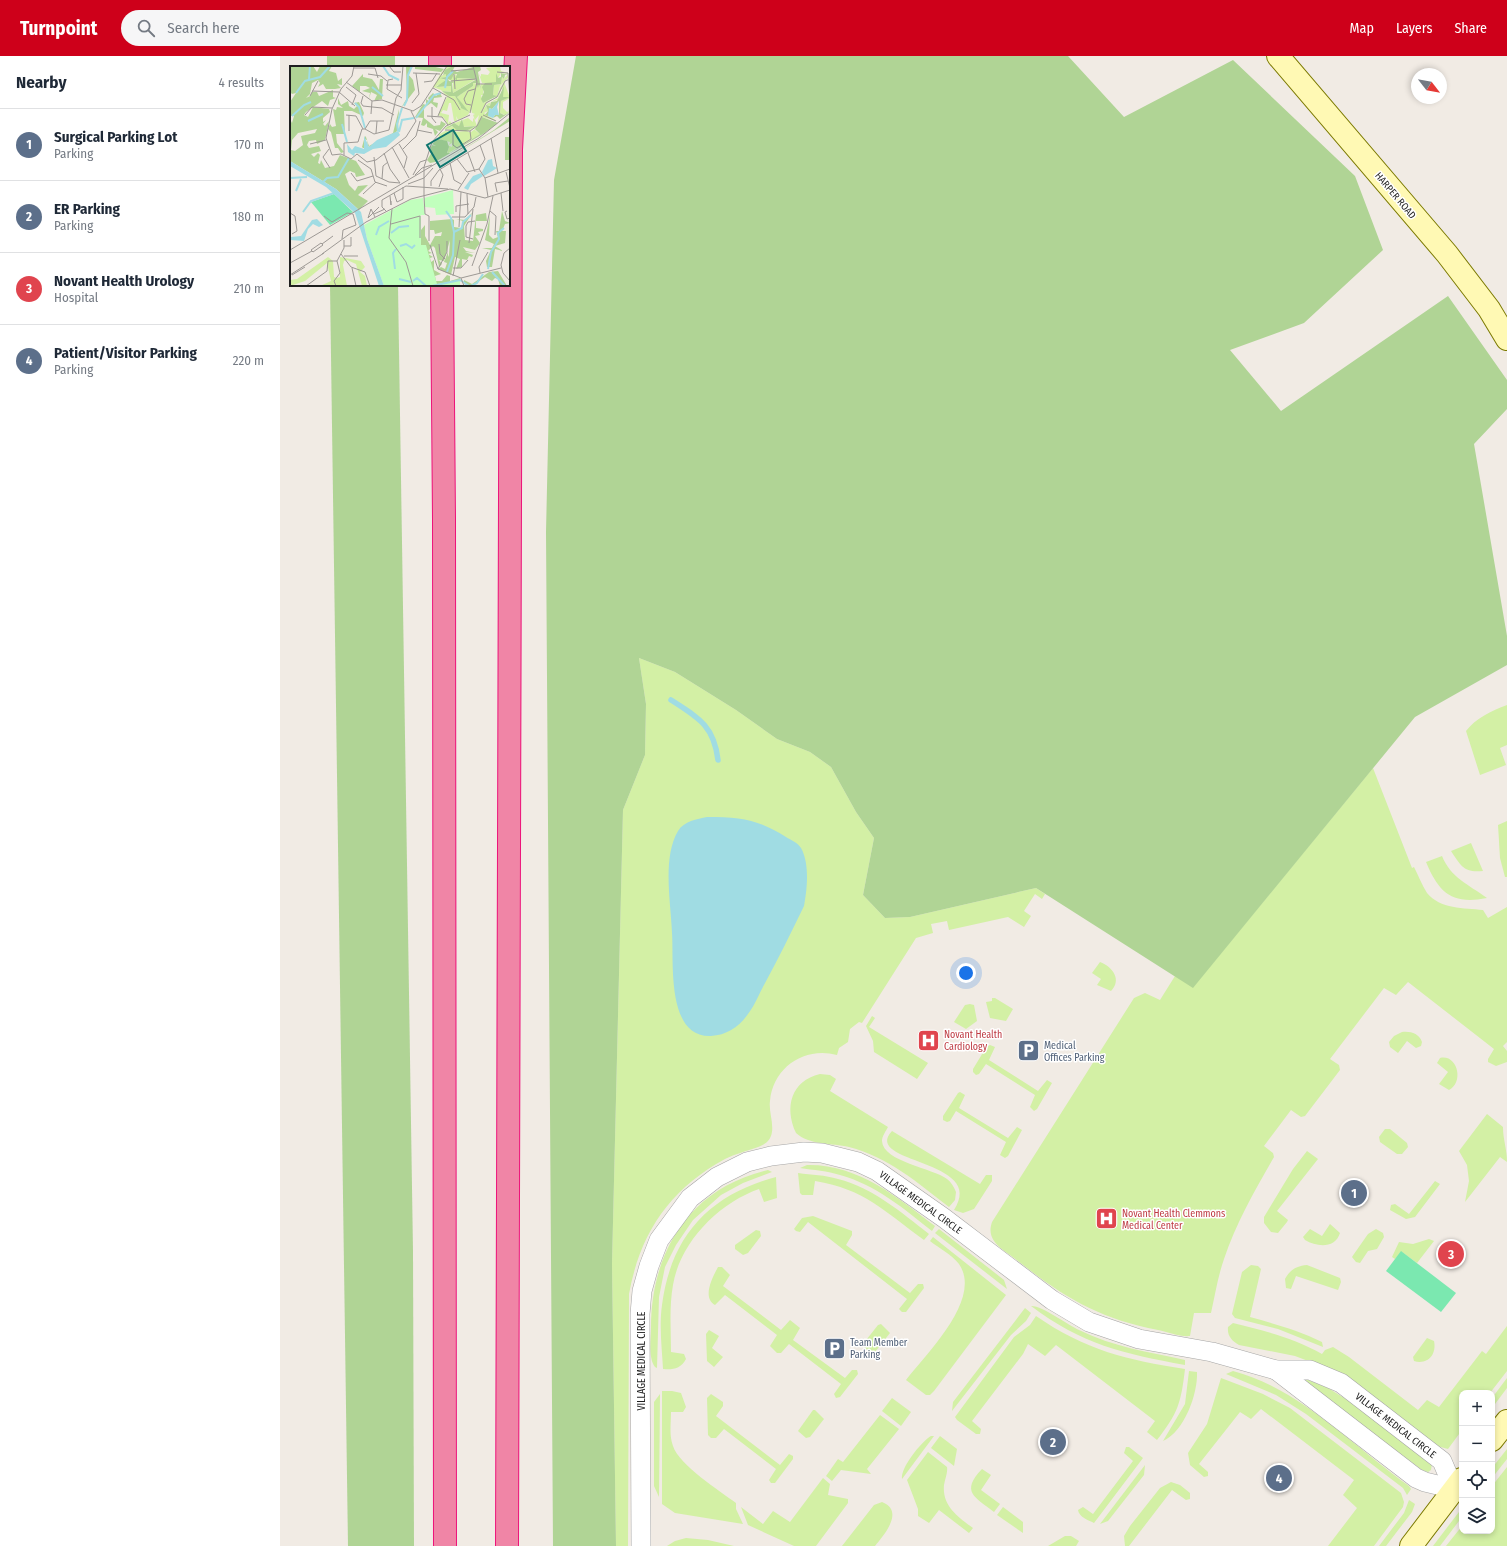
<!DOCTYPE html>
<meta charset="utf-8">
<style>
body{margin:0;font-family:"Fira Sans Condensed",sans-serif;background:#f6f6f7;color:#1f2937}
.controls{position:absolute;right:12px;bottom:12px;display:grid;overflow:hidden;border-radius:8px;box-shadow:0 2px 6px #0003}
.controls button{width:36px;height:36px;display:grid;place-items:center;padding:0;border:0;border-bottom:1px solid #e0e1e3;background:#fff;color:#1f2937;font:20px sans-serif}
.compass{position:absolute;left:1131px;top:12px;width:36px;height:36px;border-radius:50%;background:#fff;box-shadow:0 2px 6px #0003;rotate:121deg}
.you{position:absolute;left:686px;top:917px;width:14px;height:14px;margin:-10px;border:3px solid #fff;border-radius:50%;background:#1a73e8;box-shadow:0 0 0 6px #1a73e833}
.badge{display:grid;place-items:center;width:26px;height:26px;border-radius:50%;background:#ce001a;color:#fff;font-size:13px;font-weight:700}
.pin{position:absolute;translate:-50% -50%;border:2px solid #fff;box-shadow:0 1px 4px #0006}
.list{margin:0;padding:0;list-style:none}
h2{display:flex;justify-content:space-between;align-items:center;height:52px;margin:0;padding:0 16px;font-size:17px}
h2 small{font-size:13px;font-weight:400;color:#747a83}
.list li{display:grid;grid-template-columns:26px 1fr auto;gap:12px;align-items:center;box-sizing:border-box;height:72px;padding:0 16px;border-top:1px solid #e0e1e3}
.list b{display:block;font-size:15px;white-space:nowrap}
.list p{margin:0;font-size:13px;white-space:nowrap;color:#747a83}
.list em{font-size:13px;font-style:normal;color:#747a83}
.icon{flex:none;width:22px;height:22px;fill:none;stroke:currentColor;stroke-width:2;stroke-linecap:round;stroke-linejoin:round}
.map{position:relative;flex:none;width:1227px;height:1490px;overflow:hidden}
header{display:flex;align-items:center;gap:24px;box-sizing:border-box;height:56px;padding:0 20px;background:#ce001a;color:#fff}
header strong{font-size:19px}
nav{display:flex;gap:22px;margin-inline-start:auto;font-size:14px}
.search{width:280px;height:36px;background:#f6f6f7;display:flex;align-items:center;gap:10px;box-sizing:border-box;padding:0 14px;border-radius:22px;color:#747a83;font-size:15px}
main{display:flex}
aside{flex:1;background:#fff}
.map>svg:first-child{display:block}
.grass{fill:#d3f0a5}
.forest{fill:#b0d495}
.pitch{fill:#7be8b0}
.water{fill:#a0dce3}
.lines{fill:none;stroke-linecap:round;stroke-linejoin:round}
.stream{stroke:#a0dce3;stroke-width:5.5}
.street-casing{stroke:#a6a6a6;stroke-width:20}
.secondary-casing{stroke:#7c7a00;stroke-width:24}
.highway-casing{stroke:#ed137a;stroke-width:24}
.street{stroke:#fff;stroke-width:19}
.secondary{stroke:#fff9b4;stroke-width:22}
.highway{stroke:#f085a6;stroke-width:22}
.labels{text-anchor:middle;stroke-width:3;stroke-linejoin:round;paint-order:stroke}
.street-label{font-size:10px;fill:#1f1f1f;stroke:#fff}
.health-label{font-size:10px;fill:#be3a42;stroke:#fff;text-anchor:start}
.service-label{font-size:10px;fill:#4e5e75;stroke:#fff;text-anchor:start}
.inset-river{fill:none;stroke:#a0dce3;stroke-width:2}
.inset-road{fill:none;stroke:#9d9995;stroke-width:1}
.view{fill:#0f766e;fill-opacity:0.15;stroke:#0f766e;stroke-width:2}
.inset-edge{fill:none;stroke:#1f1f1f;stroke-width:2}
</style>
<header>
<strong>Turnpoint</strong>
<div class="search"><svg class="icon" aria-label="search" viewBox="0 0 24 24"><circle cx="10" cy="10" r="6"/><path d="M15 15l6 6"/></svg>Search here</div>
<nav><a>Map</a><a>Layers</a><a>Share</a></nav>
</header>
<main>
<aside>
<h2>Nearby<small>4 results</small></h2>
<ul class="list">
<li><span class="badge" style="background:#5c6f8a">1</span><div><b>Surgical Parking Lot</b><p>Parking</p></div><em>170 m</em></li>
<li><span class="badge" style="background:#5c6f8a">2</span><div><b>ER Parking</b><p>Parking</p></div><em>180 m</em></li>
<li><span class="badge" style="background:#e0444e">3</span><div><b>Novant Health Urology</b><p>Hospital</p></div><em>210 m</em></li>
<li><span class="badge" style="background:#5c6f8a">4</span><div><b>Patient/Visitor Parking</b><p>Parking</p></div><em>220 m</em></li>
</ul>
</aside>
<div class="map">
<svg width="1227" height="1490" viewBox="0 0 1227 1490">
<rect width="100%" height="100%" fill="#f1ebe4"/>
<g class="grass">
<path d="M359 602 395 616 456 654 497 683 530 696 551 711 576 756 594 782 583 839 605 862 630 861 756 832 765 838 762 843 755 838 744 855 751 860 744 871 728 861 669 874 667 865 651 868 653 877 636 882 582 967 579 966 570 973 568 986 559 992 557 999C525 990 493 1011 490 1045 488 1058 498 1075 487 1086 481 1092 455 1097 445 1103 390 1133 360 1177 349 1238L348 1490H336L332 1208 343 754 365 699 366 648Z"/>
<path d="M1227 649V689L1220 692 1226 709 1200 719 1186 675C1196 662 1211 655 1227 649Z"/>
<path d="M1093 712 1132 812 1134 811C1138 819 1142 829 1147 837 1160 853 1184 852 1203 854L1208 862 1227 851V986L1223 990 1227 995V1006L1216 1010 1208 1006V1003L1214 993 1128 926 1116 939 1104 932 1050 1003 1059 1009 1060 1014 1025 1060 1021 1061 1011 1054 984 1090 993 1097 994 1101C975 1134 956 1167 944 1203 938 1220 935 1239 931 1257H914L910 1280C900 1281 888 1276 878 1274 820 1263 783 1241 738 1205 724 1194 705 1186 712 1166L854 942 865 937 880 944 895 920 913 931Z"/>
<polygon points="1227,765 1227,821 1225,821 1220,802 1218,769"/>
<path d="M1191 787 1203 815C1184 817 1181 810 1171 795Z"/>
<path d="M1162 800C1171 822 1188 828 1207 842 1172 849 1159 837 1146 806Z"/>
<path d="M820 906C833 911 842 924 831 935L817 929 821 923 812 917Z"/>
<polygon points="712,942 715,942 733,953 726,965 710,962 706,946 712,945"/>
<polygon points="690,948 694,949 697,965 686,973 674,966 685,949"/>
<polygon points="592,960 595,962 589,971 648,1007 637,1023 594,996 593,985 586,970"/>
<path d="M1122 976C1130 975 1139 977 1142 986L1141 990 1136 992 1127 985 1118 997 1110 991 1109 986 1114 980Z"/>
<polygon points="710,989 715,991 709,1004 758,1035 767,1024 772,1027 757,1053 754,1055 750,1051 755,1039 706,1008 699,1018 696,1019 693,1016 693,1013 707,990"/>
<path d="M1160 1002C1178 998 1184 1027 1169 1034L1159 1028 1168 1016 1157 1007Z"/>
<path d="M540 1018 550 1019 556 1023 550 1035 608 1071C606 1075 602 1080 602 1085 603 1106 653 1112 667 1123 671 1126 674 1131 676 1136L675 1144 669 1151C638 1127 608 1101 569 1091 552 1087 529 1089 516 1077 504 1051 511 1025 540 1018Z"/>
<polygon points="680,1036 685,1039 679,1052 728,1082 737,1071 742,1074 728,1100 725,1102 720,1099 726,1086 676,1055 670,1065 667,1066 663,1064 663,1060 678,1037"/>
<path d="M1207 1058 1223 1071C1223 1084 1227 1093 1227 1106L1220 1101 1185 1146 1189 1125 1187 1109 1179 1095Z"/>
<polygon points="1105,1073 1110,1073 1127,1087 1128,1091 1122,1098 1117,1098 1100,1086 1099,1081"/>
<path d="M612 1075 700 1128 706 1119H712V1125L694 1153 683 1157 674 1154C708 1103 581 1108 612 1075Z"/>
<polygon points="1027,1095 1038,1103 997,1155 1008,1164 1007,1166 998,1177 991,1176 984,1167 984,1161 1013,1113"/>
<path d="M527 1109C578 1108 617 1141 655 1170L652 1175C623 1152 596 1129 560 1119 548 1115 533 1114 520 1112Z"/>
<path d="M488 1114 492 1116 463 1127 441 1139 413 1164 396 1189 385 1211 379 1241 377 1312 375 1311C368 1302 371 1283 371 1272 371 1195 410 1132 488 1114Z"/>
<path d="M518 1117C532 1119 545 1119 558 1123 593 1132 621 1156 649 1178L644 1184C605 1156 585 1133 535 1125L533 1139H522L520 1137Z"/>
<path d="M496 1121 497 1142 484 1146 479 1133C439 1147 400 1186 393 1229 389 1251 391 1274 391 1296L404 1298 406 1303C401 1313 392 1314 383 1313 382 1293 379 1270 382 1249 391 1180 429 1139 496 1121Z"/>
<polygon points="1155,1125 1160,1128 1135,1161 1126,1163 1110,1154 1111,1149 1115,1148 1129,1158"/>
<polygon points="533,1160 572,1175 572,1179 566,1189 630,1237 638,1228 643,1228 644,1232 626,1256 622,1256 619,1253 627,1243 528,1166 520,1176 516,1175 514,1173 522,1162"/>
<path d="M1050 1168 1060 1177C1055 1193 1037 1191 1025 1184L1023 1181 1030 1173 1042 1180Z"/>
<polygon points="659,1173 724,1224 727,1233 655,1177"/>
<polygon points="1096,1173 1103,1177 1104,1181 1097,1193 1088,1195 1080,1207 1076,1206 1072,1201 1074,1198 1088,1178"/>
<polygon points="476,1174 480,1175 481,1180 468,1197 463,1199 455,1193 455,1189"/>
<path d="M653 1181 726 1239 654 1335 650 1339H646L626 1324C646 1298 703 1243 679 1208 672 1199 659 1192 650 1185Z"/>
<polygon points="1149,1183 1154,1185 1137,1207 1122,1196 1115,1203 1112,1201 1119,1186 1133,1188"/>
<path d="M971 1209 978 1210 981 1213 970 1261C995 1268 1018 1274 1042 1286L1043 1291 998 1273 955 1262 952 1258 962 1216Z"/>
<path d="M1027 1209 1060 1222 1061 1226 1058 1234 1016 1220 1011 1233 1006 1232 1005 1223C1010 1214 1016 1210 1027 1209Z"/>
<path d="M438 1211H442L450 1219 443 1230 501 1274 510 1264 520 1272 513 1284 565 1322 572 1314H577L578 1318 560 1341 556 1342 554 1338 561 1328 509 1288 501 1297H497L490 1290 497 1279 445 1239 435 1249C422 1242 432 1222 438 1211Z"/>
<path d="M751 1250C761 1249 788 1269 799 1274 833 1291 869 1296 905 1304V1309C844 1298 801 1288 751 1250Z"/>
<polygon points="745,1252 751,1257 746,1265 731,1279 672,1355 673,1346"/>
<path d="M756 1260C805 1294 847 1304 905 1313 901 1347 898 1357 877 1384L867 1376 875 1365 776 1289 765 1300 748 1288 743 1298 692 1365 701 1373 700 1378H696L677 1364 675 1361 734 1281 750 1269Z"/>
<path d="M953 1267C985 1275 1014 1282 1042 1298L1045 1294 1053 1291 1069 1301 1138 1354 1147 1344 1159 1351 1202 1295 1206 1298 1227 1270V1315L1210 1337H1182V1374L1168 1393 1157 1390 1036 1308 1015 1300 959 1289C952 1285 947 1280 948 1271Z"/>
<polygon points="601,1268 610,1277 595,1296 591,1297 584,1291 583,1288 598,1269"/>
<polygon points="429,1274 439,1280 432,1292 443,1301 434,1311 427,1305 426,1278"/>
<path d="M1147 1282 1154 1285C1157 1299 1147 1309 1134 1305L1133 1301Z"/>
<path d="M909 1315 917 1316C918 1338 904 1376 883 1385L905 1348Z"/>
<path d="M953 1315C1019 1332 1075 1392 1129 1430L1131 1433 1127 1439 1123 1432 1026 1358 996 1339 946 1318Z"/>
<polygon points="941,1322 983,1338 1010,1352 1121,1437 1124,1446 1123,1451 1094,1490 1048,1490 1077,1452 1063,1439 1074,1424 981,1353 971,1363 960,1356 919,1408 928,1416 928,1420 924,1421 910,1409 908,1397 927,1368"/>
<polygon points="1227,1322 1227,1332 1212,1352 1212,1342"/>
<polygon points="1026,1323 1048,1332 1069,1345 1152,1407 1151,1414 1148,1416 1142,1414 1024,1326"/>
<path d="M382 1335H392L401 1337 406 1351 403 1356H391C391 1367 389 1380 393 1390 399 1409 440 1435 456 1447V1453L463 1468 395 1457 382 1448Z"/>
<polygon points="380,1338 379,1441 374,1430 374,1346"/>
<polygon points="431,1338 443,1346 443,1350 436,1360 500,1409 509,1398 513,1400 513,1403 495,1427 491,1427 489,1424 496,1413 444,1373 436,1382 431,1382 428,1379 427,1342"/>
<polygon points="612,1342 631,1356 621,1370 602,1355"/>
<polygon points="533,1354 535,1354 544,1363 530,1381 526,1382 518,1375"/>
<polygon points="600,1359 619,1373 587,1413 591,1418 561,1414 552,1425 546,1420 558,1403 563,1406"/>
<path d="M651 1380H654L622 1423C620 1412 641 1386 651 1380Z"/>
<polygon points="660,1380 677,1393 674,1410 651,1392"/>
<path d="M846 1391H849L863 1402 814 1467C808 1464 799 1461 798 1454L803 1451 813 1458 853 1405 844 1397Z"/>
<polygon points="1227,1393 1227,1403 1212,1422 1212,1412"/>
<path d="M648 1396 667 1411C668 1416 665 1423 664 1429 662 1450 678 1461 693 1472L689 1477 659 1454 649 1467 638 1460V1453L627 1424Z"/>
<polygon points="865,1409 864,1419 828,1465 820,1468"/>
<polygon points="1227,1411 1227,1490 1166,1490 1182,1470 1182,1475 1212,1475 1212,1430"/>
<path d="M702 1413 711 1419 701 1434 720 1448 714 1456C695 1441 680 1436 702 1413Z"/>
<polygon points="543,1422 550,1428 548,1439 568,1443 568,1447 536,1490 514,1490 468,1469 461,1451 483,1468 493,1455 510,1466"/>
<polygon points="891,1426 900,1429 910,1437 910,1443 906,1444 892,1434 849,1490 845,1490 844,1480 850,1470 880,1432"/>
<polygon points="1129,1444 1135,1448 1132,1456 1106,1490 1099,1490 1124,1457"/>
<path d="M602 1446C625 1455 604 1479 595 1490H562L594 1449Z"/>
<polygon points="723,1451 743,1466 743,1477 717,1459"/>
<polygon points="1182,1452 1182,1461 1160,1490 1153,1490"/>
<polygon points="785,1480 791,1480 799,1485 796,1490 768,1490"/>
<polygon points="406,1482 428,1484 454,1490 387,1490 395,1485"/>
</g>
<g class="forest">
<rect x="47" y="0" width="68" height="11"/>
<polygon points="296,0 788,0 844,61 953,4 1075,120 1103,194 1024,267 950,294 1001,355 1168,240 1227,324 1227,353 1194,388 1227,580 1227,609 1135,661 913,932 756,832 630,861 605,862 583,839 594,782 576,756 551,711 530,696 497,683 456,654 395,616 359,602 366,648 365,699 343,754 332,1208 336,1490 273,1490 266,476 274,124"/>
<polygon points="50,229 118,229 133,1195 134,1490 68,1490"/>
</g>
<polygon class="pitch" points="1121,1195 1176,1237 1161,1256 1106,1215"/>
<path class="water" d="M427 761C461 761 477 763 506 781 511 784 518 787 521 792 530 808 527 834 524 850 511 877 498 903 484 929 479 938 475 949 468 958 459 971 447 979 431 980 386 982 394 906 392 877 391 847 382 802 398 775 404 765 417 763 427 761Z"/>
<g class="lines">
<path class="stream" d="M391 644C419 662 434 670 438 704"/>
<defs>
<g id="street">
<polyline points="996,1314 1136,1422 1145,1426 1174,1433"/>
<polyline points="361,1490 360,1258 362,1235 369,1210 379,1184 410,1142 437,1121 467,1106 491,1100 524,1096 542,1097 578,1106 597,1115 664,1162 772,1244 809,1266 859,1283 932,1296 996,1314 1030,1314 1061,1327 1162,1405 1174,1433"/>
</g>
<g id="secondary">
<polyline points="998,0 1167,198 1209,253 1227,283"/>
<polyline points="1212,1384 1227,1365"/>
<polyline points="1131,1490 1182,1423"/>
</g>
<g id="highway">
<polyline points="160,0 160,11"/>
<polyline points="162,229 164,462 165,1490"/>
<polyline points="227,1490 231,93 236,0"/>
</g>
</defs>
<use href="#street" class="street-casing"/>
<use href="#secondary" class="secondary-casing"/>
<use href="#highway" class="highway-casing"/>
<use href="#street" class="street"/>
<use href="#secondary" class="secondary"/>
<use href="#highway" class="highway"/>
</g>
<defs>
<symbol id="hospital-square" viewBox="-11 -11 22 22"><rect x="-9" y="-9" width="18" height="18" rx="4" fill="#e0444e" stroke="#fff"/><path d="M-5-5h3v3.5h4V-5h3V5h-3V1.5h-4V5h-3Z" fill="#fff"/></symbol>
<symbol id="parking-square" viewBox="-11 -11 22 22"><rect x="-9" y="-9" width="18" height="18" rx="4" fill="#5c6f8a" stroke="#fff"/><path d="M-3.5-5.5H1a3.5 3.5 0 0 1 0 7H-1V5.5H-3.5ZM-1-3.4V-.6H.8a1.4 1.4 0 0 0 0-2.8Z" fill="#fff"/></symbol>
</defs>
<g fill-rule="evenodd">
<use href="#hospital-square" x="636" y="972" width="25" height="25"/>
<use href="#parking-square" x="736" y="982" width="25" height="25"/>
<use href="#hospital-square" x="814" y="1150" width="25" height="25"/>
<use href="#parking-square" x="542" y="1280" width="25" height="25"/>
</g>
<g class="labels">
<g class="street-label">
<text transform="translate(1116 139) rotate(50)" y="4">HARPER ROAD</text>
<text transform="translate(641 1146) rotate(36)" y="4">VILLAGE MEDICAL CIRCLE</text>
<text transform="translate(361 1305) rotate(-90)" y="4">VILLAGE MEDICAL CIRCLE</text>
<text transform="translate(1116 1369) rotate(38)" y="4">VILLAGE MEDICAL CIRCLE</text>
</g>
<g class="health-label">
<text x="664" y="982">Novant Health<tspan x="664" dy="12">Cardiology</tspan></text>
<text x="842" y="1161">Novant Health Clemmons<tspan x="842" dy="12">Medical Center</tspan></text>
</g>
<g class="service-label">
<text x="764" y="993">Medical<tspan x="764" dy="12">Offices Parking</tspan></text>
<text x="570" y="1290">Team Member<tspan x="570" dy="12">Parking</tspan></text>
</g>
</g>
<g transform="translate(10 10)">
<rect width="220" height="220" fill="#f1ebe4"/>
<path d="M158 0H162L150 10 156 8V11L151 12 156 15 153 19H148L146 21 161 20V26L152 25 159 30H165L171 41 178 46 167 31 183 20V17L190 18V23L191 18H194L193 29H191L193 37 205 32 206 30 203 29 204 19 211 18 212 11 214 13 218 8 211 7 206 16 199 18 192 17 189 8 191 11V8L198 9 200 6 196 2 210 0 211 5 218 7V12L210 20 207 31 196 37 192 46 197 38 208 32 210 22 214 16 220 32 213 36V42L217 46 220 45 215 49 210 47 211 35 219 31H213L212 20 208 34 200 36 201 40 196 39 198 45 194 47 207 55 192 51 190 58 185 64 190 68 157 88 159 81 157 79 162 81V77L159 79 160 76 151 74 148 69 155 65 181 66 189 60 192 51 187 59 189 49 185 54 183 49 174 53 185 48 182 47 181 43 178 49 168 54 166 50 167 55H164L161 37H159L157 45 153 44 151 47 159 49 158 58 160 55 162 58 178 52 183 56V53L184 52 187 60 177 66 154 63 159 59H158L154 52 148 49 157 31 151 24 143 21 151 7ZM173 53 172 61 186 60 176 65H168L166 61 158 60 164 57 169 60ZM166 8 167 14V12L186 13 163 27V16L158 13ZM38 191 43 195 44 211 47 212 50 211V191L71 195 75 201 70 206 75 210 77 220H72L66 198 57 194 54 195 53 199 57 220H30L41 215 37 197 15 215 0 220V214L7 213Z" fill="#d3f0a5" fill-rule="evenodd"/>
<path d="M0 0H23L27 6 30 0H42L39 5 46 7 48 15 52 12V19L47 18 51 22 45 23H36L33 18 28 21 30 17 28 14 22 17 20 28 16 32 20 30 22 26H27L29 30 43 24V31L46 32 40 34 38 40 32 35 16 46 14 49 18 51 23 41 39 43 40 46 33 52V56L36 54 33 58 35 60 39 55 35 74 27 78 26 74 19 75 17 79 19 82 29 80 31 85 21 88 24 91 28 87 30 89 28 97 30 98 31 94 35 102 44 100 50 89 66 95 75 109 66 111 65 107 60 105 55 108 59 119 65 125 68 120 78 119 68 129 78 135 69 144 46 123 0 95V53L2 57 4 50H0V36L6 27 2 28 0 26ZM27 63 25 67 11 70 13 79 5 85 1 84 2 74 8 67ZM123 0 118 8 123 14 125 24 111 42 117 32 116 1ZM125 0H141L154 3 151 6 125 3ZM163 0H165L163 4 167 6 186 0H190L191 4 188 6 191 23 189 18 188 22 186 17H183V20L167 31 179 46 171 42 170 52 171 41 165 30H159L152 25 161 26V20L146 21 156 14 150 12 156 11V8L153 9 155 4ZM164 8H167L165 13 167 15V12L187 13 163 27 162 17 165 16 159 15 158 13 161 14ZM206 7 208 12 211 11V7L218 9H215L214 13 212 11 211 18 204 19 203 29 207 30 193 37 191 33 194 26 192 21 195 17 206 16ZM73 8V11L82 13 85 17 89 24 90 13H93L92 33 84 35 87 29 81 26 79 33 80 27 72 25 80 22 76 20H70V26L62 20ZM214 20 213 31H220L211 35 210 47 214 49 220 46 210 53 207 50 203 52 205 49H209V35L202 43 199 42 200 46 198 50 195 49 198 45 196 39 200 40 201 36 207 35ZM143 27 146 30 150 27 152 31 144 32 143 36 148 37 147 42 141 37 134 42V52L144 60 150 59 151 55 156 58 150 65 145 63 148 66 145 70 143 63 137 61V57L134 60 131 59 133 52 125 51 133 38 136 39V33L140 36 138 32ZM48 32 51 39 58 35 59 40 64 43 67 40 64 37 69 36 74 47 73 50 62 45H54L55 68H46L47 77 54 86 51 87 48 82H45L41 66 38 63 40 58 42 61 46 60 43 43 46 44 47 41 53 42 48 38ZM109 43 108 63 105 68 80 81 78 80 77 74 74 73 75 75 74 82H73L72 81 75 70 76 71 79 80 103 67ZM192 51 208 57 193 68 145 96 140 97 137 94 142 86 140 84 142 79 146 80 142 78 148 73 157 75 159 81 157 87H160L190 68 185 63ZM220 51V55L143 102 204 64ZM172 53 174 61 186 60 176 65H168L162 60 155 63 164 57 169 60ZM215 71H220V94H215ZM212 145 215 155 220 157 215 158 212 165H216L215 177 205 180 213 185 205 183 202 201H197L196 195 201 184 192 182H202L204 178 195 174 200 149 199 169 203 173 208 171 206 165H209ZM183 146 174 160 175 174 183 175 186 149 196 147 197 155H186V162L193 163V165L188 166 190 169 185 170 190 177 185 184 173 181 176 185 185 187 175 186 183 189 182 191 179 190 177 194 172 193V201L166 203 170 193 165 191 161 209 148 203 151 201 155 203 157 197 154 196 158 186V191L159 189 160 174 154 195 149 194 152 198 149 201 145 182 143 180 138 185 142 187 138 188 143 191 140 192 141 196 144 194V204L151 208 145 210 146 215H152L157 209 160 210V215L170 212V220H132L100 168 131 164 135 159V170L140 179 145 170H151L152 166 145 168 144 164H140V155L162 153 164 154V161L171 162 173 155 166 153 175 154ZM208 205 217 220H210L208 213 205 212 202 215 195 211 182 220 174 218V214L182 218 199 206Z" fill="#b0d495" fill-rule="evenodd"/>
<path d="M163 124 164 148 146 149 145 142 135 141 134 132ZM133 132 135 149H131V179H136L147 218 170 214V220H94L77 173 74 159 120 134Z" fill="#c1ffbd"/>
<path d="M44 128 63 146 40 159 21 136Z" fill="#7be8b0"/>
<path d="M209 35 207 41 209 49H205L203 52 198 50 199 42 202 43ZM108 65 110 69 96 81 83 83 74 88 65 87 64 90 58 86 57 78 62 84 65 80 74 83V70L79 81 87 74ZM202 93 203 100 207 102 194 110 192 106 198 94ZM0 95 46 123 71 146 77 173 94 220H89L65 147 36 121 0 100ZM191 107 193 110 181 118 178 124 174 122 183 110ZM27 153 33 159 29 161 23 158 18 163 14 175 0 174 1 171 11 170 22 154Z" fill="#a0dce3"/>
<path class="inset-river" d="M93 0 99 9 109 14M19 13 20 0M82 21 93 30M155 22 157 11 163 5M6 27 15 15 30 11 40 0M65 37 69 41 75 62M114 40 117 34 118 9 122 0M2 50 14 39 21 36M126 52 144 29 151 27M18 55 33 48M52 58 57 76M108 65 107 58 112 42M109 66 112 54 124 52M0 112 17 111M33 116 37 112 48 111 59 92M6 125 11 113M156 145 161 152 164 166 163 189 157 206M13 146 21 135 44 127M164 166 172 162 173 156 181 149M101 167 109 161 119 160M86 169 89 161 99 155M110 180 116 178 122 182 125 179M105 203 103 187 106 183M198 203 201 186 209 173 208 167 214 162M202 206 215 220M109 213 121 216M123 215 127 212 136 220M142 220 170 214 179 220M181 220 187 217 193 208"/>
<path class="inset-road" d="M64 0 62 10 51 23 42 43 36 72 42 89 51 88 61 93 67 88 77 96 86 94 116 71 126 55 121 45M99 0 104 6H111M64 2H85L88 12M161 5 183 3M207 6 218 7 220 32M123 7 150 8M78 8 91 10 97 15M164 8 165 23M103 13 98 14 97 23 112 32M161 15 186 13M56 16 82 35 92 34 123 45 131 40 157 0M134 16 142 15 147 7M187 18H202M96 19H111M56 21 66 29 62 39M143 22 164 34 170 44M22 25 49 26 65 40M20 30 28 15M73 30 71 37 73 40 92 42 104 49M122 37 129 28 126 7M181 39 176 38 174 33 178 25 185 23M142 41V52L146 57M180 47 187 16 183 0M191 47 196 37 207 31 215 15 220 13M81 48 82 35M15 49 22 41 42 42M56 49 66 50 73 63M59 49V65M193 49 206 55M137 50 152 51 158 59M148 50 156 31M75 63 80 55H94M127 64 142 67M155 64 180 65 187 60 192 50M163 65V79L167 82 181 73 180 65M86 67 87 55M201 72 208 107M20 78 36 74M109 78 117 91 114 102M102 81 119 112M39 83 33 91 40 102M113 83 126 70 130 55M94 87 100 103 110 117M178 87 185 106M54 89V77L68 76 72 63H75L84 68 99 64 106 32 111 24 113 0M84 91 86 110 99 116 110 117M167 93 177 106 189 103 195 93 190 79M68 94 81 103 85 116 97 120M160 97 164 114 171 118M189 103 195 112 198 131M216 106 220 122M61 107 67 115 83 110M123 109 130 96 136 94M125 109 132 102 142 99M195 112 220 103M92 113 93 100 98 96M118 118 134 112 143 102M141 120V115L149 104 220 61M149 121 153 109 150 103M168 124 179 107M207 126 205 117 218 115M104 127 107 136 113 133V121M211 127 213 145M73 128 86 116M177 128 178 148M100 130 101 139V135M134 130 135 148 139 150V175M134 130V101L142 76 156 60 180 49M102 143 99 172 116 196 123 220M96 145 92 141V134L116 120 158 123M200 145 206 150 205 169M217 145 215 146 217 153 220 152M166 146V140L179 138M0 147 5 150 7 165 2 168M84 148 95 143M34 150 42 156 57 147 63 148 66 159 53 164 52 173M162 151H175L184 141 186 131M78 152 81 143 85 151M78 152 89 141M101 158 130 150V172M169 161 171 126M183 173 176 171V160L178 156 185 155M31 177 33 179 23 186 21 184ZM179 177 183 143M32 178 43 170M149 178 150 188 155 193M140 179 148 203 171 212 174 220M54 180H61V171M220 182 214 187 211 199 213 207 220 215M0 184 189 72 220 47M32 188 76 156 121 133 160 123 195 132 220 124M51 188 61 201 75 206 80 220M54 190H68M0 197 22 185M182 200 197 158 203 130M62 202 66 220M163 202H171L178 194M148 203 157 186V175M190 207 189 201 198 186M0 209 34 187M2 209 15 201M163 210 170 174M171 212 211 202M16 220 37 205 38 195H47M46 220 44 215 50 207 47 195 54 182V174"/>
<path class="view" d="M163 64 176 85 150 101 137 79Z"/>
<rect width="220" height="220" class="inset-edge"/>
</g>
</svg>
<div class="controls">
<button>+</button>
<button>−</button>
<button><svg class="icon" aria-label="locate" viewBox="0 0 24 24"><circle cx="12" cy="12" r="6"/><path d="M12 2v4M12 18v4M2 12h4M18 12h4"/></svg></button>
<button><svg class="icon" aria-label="layers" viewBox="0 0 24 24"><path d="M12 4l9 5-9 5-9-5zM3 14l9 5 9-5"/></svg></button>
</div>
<svg class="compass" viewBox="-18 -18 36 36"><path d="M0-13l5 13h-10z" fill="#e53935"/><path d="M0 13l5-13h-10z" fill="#747a83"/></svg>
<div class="you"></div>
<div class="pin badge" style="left:1074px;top:1137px;background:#5c6f8a">1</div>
<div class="pin badge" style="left:773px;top:1386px;background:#5c6f8a">2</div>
<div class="pin badge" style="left:1171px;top:1198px;background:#e0444e">3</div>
<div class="pin badge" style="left:999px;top:1422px;background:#5c6f8a">4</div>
</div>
</main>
